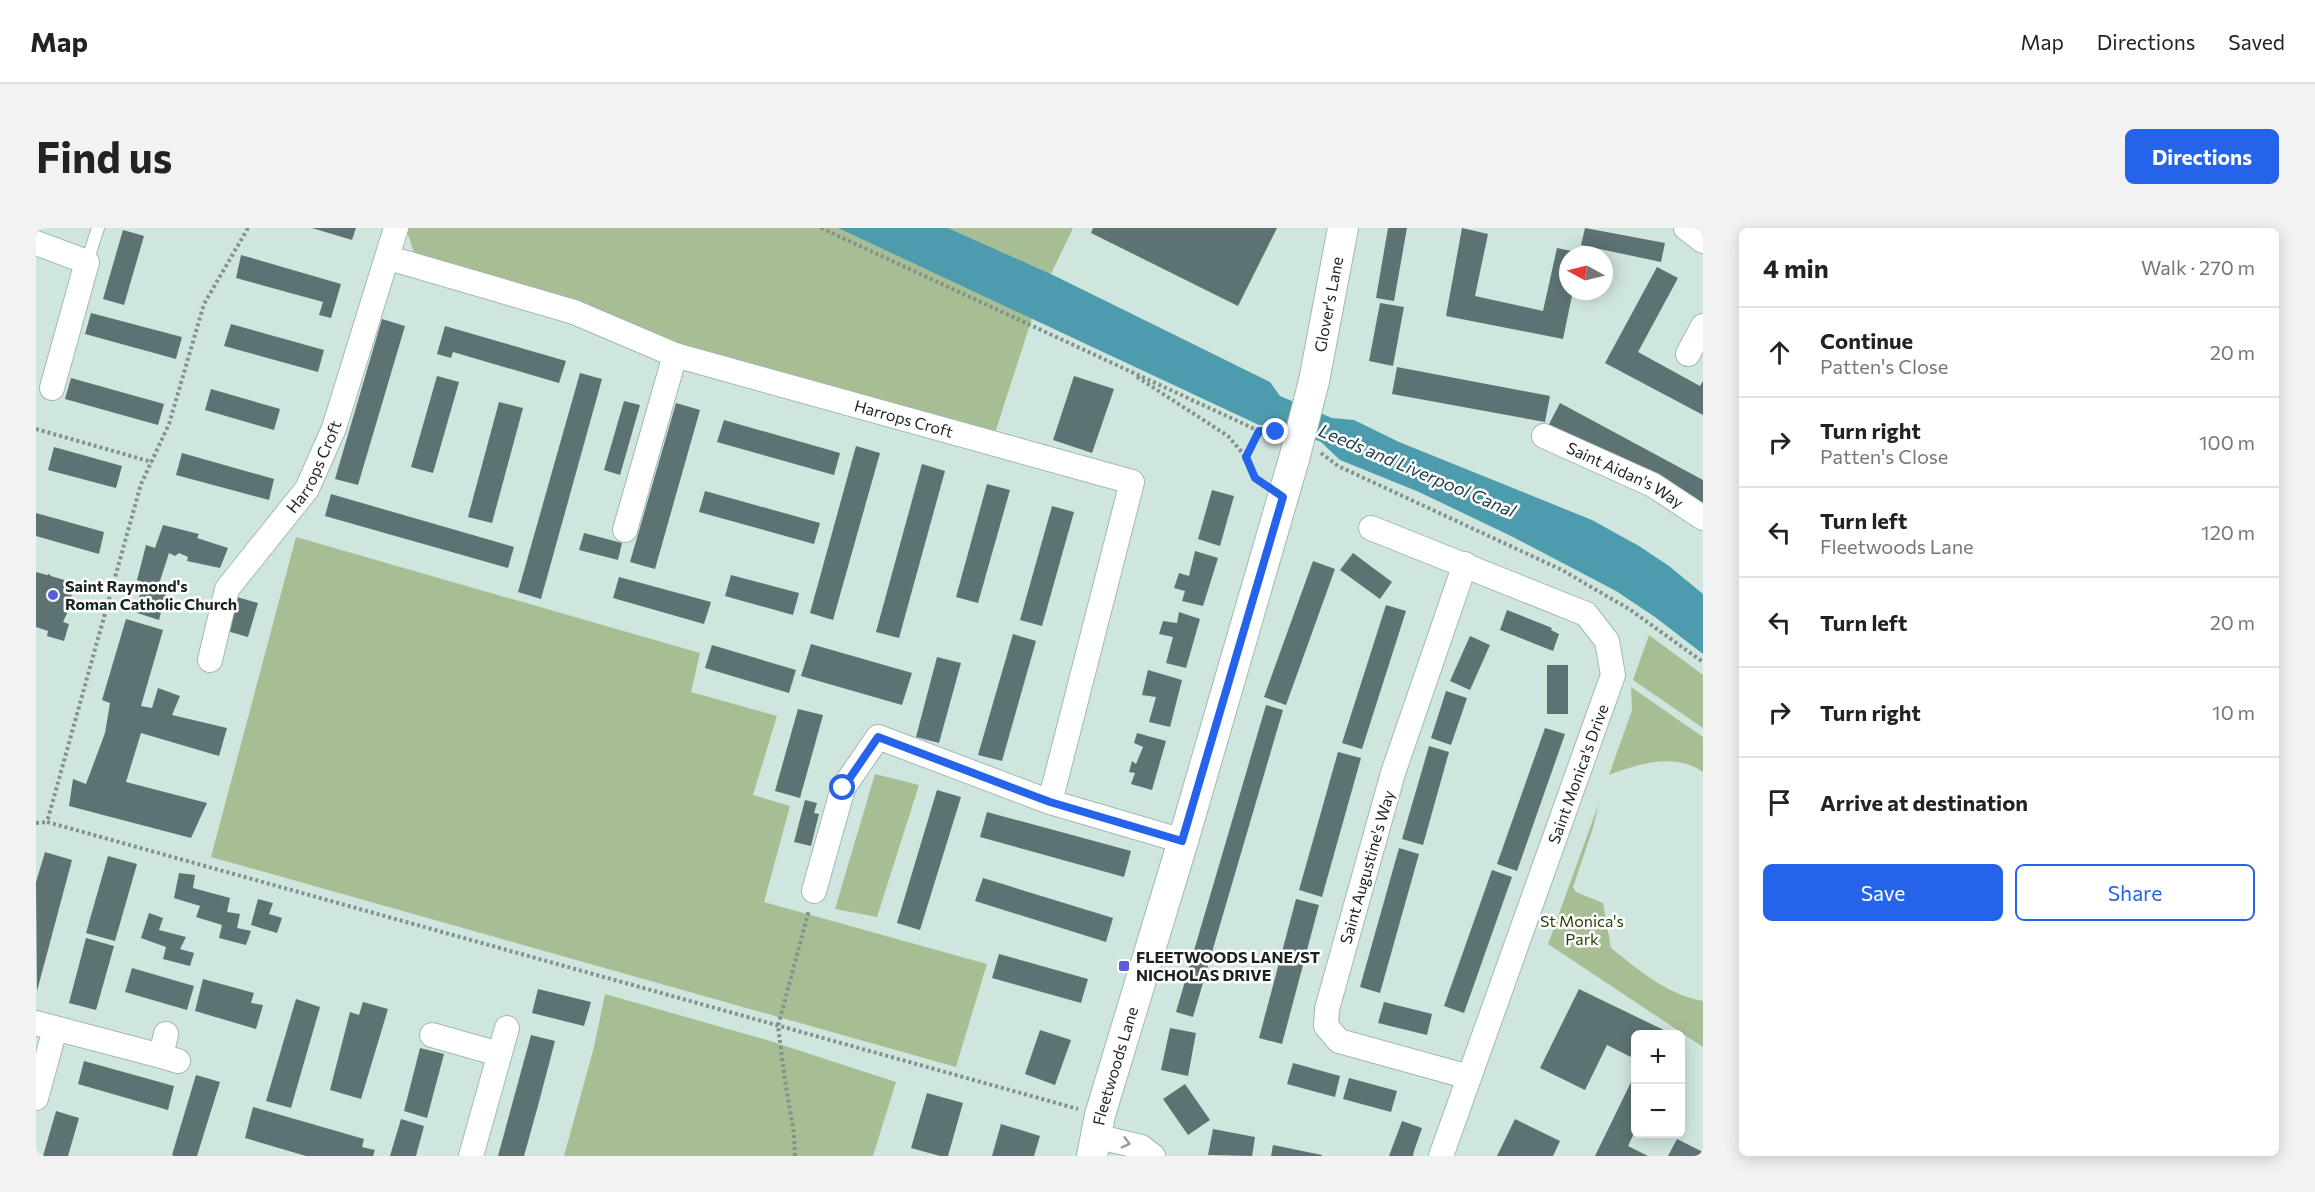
<!DOCTYPE html>
<meta charset="utf-8">
<style>
body{margin:0;font-family:Commissioner,sans-serif;background:#f2f2f2;color:#222}
.controls{position:absolute;right:18px;bottom:18px;display:grid;overflow:hidden;border-radius:9px;box-shadow:0 3px 15px #0003}
.controls button{width:54px;height:54px;display:grid;place-items:center;padding:0;border:0;border-bottom:2px solid #e0e0e0;background:#fff;color:#222;font:30px sans-serif}
.compass{position:absolute;left:1523px;top:18px;width:54px;height:54px;border-radius:50%;background:#fff;box-shadow:0 3px 15px #0003;rotate:277deg}
.stop{position:absolute;width:18px;height:18px;margin:-14px;border:4px solid #2563eb;border-radius:50%;background:#fff}
.stop.end{background:#2563eb;border-color:#fff;box-shadow:0 2px 6px #0008}
.list{margin:0;padding:0;list-style:none}
h2{display:flex;justify-content:space-between;align-items:center;height:78px;margin:0;padding:0 24px;font-size:26px}
h2 small{font-size:20px;font-weight:400;color:#767676}
.list li{display:grid;grid-template-columns:39px 1fr auto;gap:18px;align-items:center;box-sizing:border-box;height:90px;padding:0 24px;border-top:2px solid #e0e0e0}
.list b{display:block;font-size:22px;white-space:nowrap}
.list p{margin:0;font-size:20px;white-space:nowrap;color:#767676}
.list em{font-size:20px;font-style:normal;color:#767676}
.actions{display:flex;gap:12px;padding:18px 24px}
.actions a{flex:1;padding:14px 0;border:2px solid #2563eb;border-radius:9px;text-align:center;font-size:21px;color:#2563eb}
.actions .main{background:#2563eb;color:#fff}
.icon{flex:none;width:33px;height:33px;fill:none;stroke:currentColor;stroke-width:2;stroke-linecap:round;stroke-linejoin:round}
.map{position:relative;flex:none;width:1667px;height:928px;overflow:hidden;border-radius:9px}
header{display:flex;align-items:center;gap:36px;box-sizing:border-box;height:84px;padding:0 30px;background:#fff;border-bottom:2px solid #e0e0e0}
header strong{font-size:28px}
nav{display:flex;gap:33px;margin-inline-start:auto;font-size:21px}
.intro{display:flex;align-items:center;justify-content:space-between;box-sizing:border-box;height:144px;padding:0 36px}
h1{margin:0;font-size:42px}
.button{padding:15px 27px;border-radius:9px;background:#2563eb;color:#fff;font-size:21px;font-weight:700}
main{display:flex;gap:36px;padding:0 36px}
aside{flex:1;background:#fff;border-radius:9px;box-shadow:0 3px 15px #0003}
.map>svg:first-child{display:block}
.green{fill:#a7be95}
.water{fill:#4c9cae}
.building{fill:#5d7373}
.lines{fill:none;stroke-linecap:round;stroke-linejoin:round}
.service-casing{stroke:#a2b8b1;stroke-width:14}
.minor-casing{stroke:#a2b8b1;stroke-width:26}
.tertiary-casing{stroke:#a2b8b1;stroke-width:32}
.path{stroke:#82938d;stroke-width:4;stroke-dasharray:3 3;stroke-linecap:butt}
.service{stroke:#fff;stroke-width:12}
.minor{stroke:#fff;stroke-width:24}
.tertiary{stroke:#fff;stroke-width:30}
.tertiary-bridge-casing{stroke:#a2b8b1;stroke-width:32;stroke-linecap:butt}
.tertiary-bridge{stroke:#fff;stroke-width:30}
.oneway{stroke:#989c9b}
.route{stroke:#2563eb;stroke-width:8}
.poi-dot{fill:#595fd6;stroke:#fff;stroke-width:2}
.labels{text-anchor:middle;stroke-width:5;stroke-linejoin:round;paint-order:stroke}
.street-label{font-size:16px;fill:#1b2320;stroke:#fff}
.poi-label{font-size:16px;font-weight:bold;fill:#1b2320;stroke:#fff;text-anchor:start}
.park-label{font-size:16px;fill:#254003;stroke:#fff}
.water-label{font-size:18px;font-style:italic;fill:#1d424b;stroke:#fff}
</style>
<header>
<strong>Map</strong>
<nav><a>Map</a><a>Directions</a><a>Saved</a></nav>
</header>
<div class="intro"><h1>Find us</h1><a class="button">Directions</a></div>
<main>
<div class="map">
<svg width="1667" height="928" viewBox="0 0 1667 928">
<rect width="100%" height="100%" fill="#cfe6de"/>
<g class="green">
<polygon points="370,0 802,0 996,90 959,205 639,121 378,25"/>
<polygon points="912,0 1037,0 1015,46"/>
<polygon points="260,309 664,425 655,464 741,488 717,567 754,578 728,674 951,736 920,839 175,629"/>
<polygon points="1613,407 1667,447 1667,500 1597,452"/>
<path d="M1595 459 1667 509V544C1639 524 1602 536 1573 547L1596 482Z"/>
<polygon points="839,546 883,557 841,689 799,681"/>
<path d="M1563 575 1557 600 1537 659 1540 664 1567 675 1575 720C1604 743 1630 766 1667 773V819L1512 716Z"/>
<polygon points="569,766 731,812 860,854 837,928 528,928 558,819"/>
</g>
<polygon class="water" points="802,0 912,0 1015,46 1234,154 1244,168 1296,190 1318,192 1363,214 1556,292 1603,318 1633,338 1667,366 1667,426 1619,389 1580,363 1477,309 1383,264 1304,232 1285,214 1242,196 1223,197"/>
<g class="building">
<polygon points="276,0 320,0 316,12"/>
<polygon points="1057,0 1241,0 1202,78 1055,5"/>
<polygon points="1352,0 1371,0 1358,73 1340,70"/>
<polygon points="1426,0 1452,6 1439,68 1507,83 1521,20 1545,25 1544,27 1532,27 1532,63 1537,63 1527,111 1410,88"/>
<polygon points="1549,0 1629,15 1625,34 1545,17"/>
<polygon points="87,2 108,8 88,77 67,71"/>
<polygon points="205,27 305,56 295,90 283,87 287,74 200,50"/>
<polygon points="1621,39 1642,50 1602,124 1664,158 1667,153 1667,187 1569,135"/>
<polygon points="1344,75 1368,79 1357,138 1333,133"/>
<polygon points="55,85 146,109 140,131 49,106"/>
<polygon points="346,91 369,98 322,257 299,251"/>
<polygon points="195,96 288,122 282,144 188,118"/>
<polygon points="409,98 530,133 523,155 417,124 415,130 401,126"/>
<polygon points="1361,139 1514,168 1509,194 1356,166"/>
<polygon points="544,145 566,151 505,371 482,364"/>
<polygon points="401,148 423,154 397,245 375,239"/>
<polygon points="1038,148 1078,161 1056,225 1017,212"/>
<polygon points="35,150 128,176 122,197 29,171"/>
<polygon points="175,161 244,181 238,202 169,182"/>
<polygon points="588,173 604,177 584,247 568,242"/>
<polygon points="463,174 487,180 456,295 432,289"/>
<polygon points="640,175 664,182 619,341 594,334"/>
<polygon points="1524,175 1667,252 1667,282 1512,198"/>
<polygon points="688,192 804,225 798,247 681,214"/>
<polygon points="820,218 844,225 797,392 774,385"/>
<polygon points="18,219 86,238 80,260 12,242"/>
<polygon points="146,225 238,251 233,272 140,247"/>
<polygon points="886,236 909,243 863,410 840,404"/>
<polygon points="951,256 974,262 942,375 920,369"/>
<polygon points="1176,262 1198,268 1184,318 1162,311"/>
<polygon points="669,263 784,295 778,316 663,284"/>
<polygon points="295,266 478,319 472,340 289,288"/>
<polygon points="1016,278 1038,284 1006,398 984,392"/>
<polygon points="0,285 68,304 63,326 0,308"/>
<polygon points="127,297 163,306 161,310 192,320 184,340 151,333 152,329 143,325 139,328 133,325 123,356 132,357 123,392 98,384 108,355 101,352 110,317 119,320"/>
<polygon points="548,305 586,315 582,332 543,322"/>
<polygon points="1159,323 1182,330 1167,378 1146,373 1149,363 1138,360 1143,345 1153,348"/>
<polygon points="1317,325 1356,354 1344,371 1304,342"/>
<polygon points="1277,333 1299,341 1250,477 1228,469"/>
<polygon points="0,344 11,347 13,346 15,348 38,355 33,381 27,394 33,396 28,413 11,408 12,403 0,399"/>
<polygon points="695,347 763,365 757,387 689,368"/>
<polygon points="583,349 675,374 668,396 577,370"/>
<polygon points="201,369 222,375 212,409 191,403"/>
<polygon points="1350,377 1370,383 1326,521 1306,515"/>
<polygon points="1471,382 1516,400 1515,402 1523,406 1517,423 1464,402"/>
<polygon points="1143,384 1164,391 1150,440 1130,435 1137,409 1123,406 1127,393 1141,395"/>
<polygon points="90,391 127,402 105,478 116,480 122,460 144,468 136,487 191,500 183,528 105,505 90,554 171,575 155,610 33,578 37,551 50,556 69,505 74,475 66,472"/>
<polygon points="977,406 1000,413 966,533 942,527"/>
<polygon points="1434,408 1454,417 1434,462 1414,453"/>
<polygon points="775,416 876,445 866,477 765,448"/>
<polygon points="676,417 760,442 753,465 669,440"/>
<polygon points="901,429 925,435 903,515 880,509"/>
<rect x="1511" y="437" width="21" height="49"/>
<polygon points="1112,442 1146,452 1134,499 1113,494 1120,469 1106,467"/>
<polygon points="1410,463 1431,470 1415,517 1395,510"/>
<polygon points="1230,477 1247,482 1157,789 1140,784"/>
<polygon points="762,481 787,487 764,570 739,563"/>
<polygon points="1509,500 1529,506 1481,643 1461,636"/>
<polygon points="1101,505 1130,513 1116,562 1095,556 1099,545 1093,544 1096,533 1100,536 1107,519 1098,515"/>
<polygon points="1393,518 1413,524 1387,617 1366,611"/>
<polygon points="1302,524 1325,530 1286,669 1263,662"/>
<polygon points="901,562 925,569 884,702 861,695"/>
<polygon points="769,572 781,575 778,585 783,586 775,618 758,614"/>
<polygon points="951,584 1095,623 1088,649 944,609"/>
<polygon points="1363,620 1383,626 1344,765 1324,759"/>
<polygon points="9,624 36,632 1,763 0,654"/>
<polygon points="72,628 101,636 79,713 50,705"/>
<polygon points="1456,642 1476,649 1428,785 1408,778"/>
<polygon points="143,645 159,647 157,660 194,670 191,684 204,686 201,700 215,703 210,717 183,710 186,697 160,689 164,678 138,670"/>
<polygon points="947,650 1077,690 1070,714 939,673"/>
<polygon points="222,671 237,675 233,686 246,690 241,705 215,697"/>
<polygon points="1260,671 1283,677 1246,816 1223,810"/>
<polygon points="113,685 127,690 123,702 150,709 144,721 158,725 154,738 127,731 130,719 105,710"/>
<polygon points="50,710 78,718 60,782 33,775"/>
<polygon points="963,726 1052,751 1045,775 956,750"/>
<polygon points="96,740 158,758 151,782 89,764"/>
<polygon points="167,751 218,765 215,775 227,777 220,801 159,783"/>
<polygon points="502,761 555,774 548,798 496,785"/>
<polygon points="1543,761 1636,806 1600,806 1599,831 1571,817 1549,862 1504,840"/>
<polygon points="260,771 284,779 255,880 230,873"/>
<polygon points="327,774 352,781 325,871 294,862 314,784 323,787"/>
<polygon points="1348,774 1396,786 1391,807 1342,795"/>
<polygon points="1134,800 1160,805 1152,848 1125,842"/>
<polygon points="1004,802 1035,812 1019,857 989,846"/>
<polygon points="495,807 519,813 503,874 488,928 462,928"/>
<polygon points="384,820 408,826 391,890 368,883"/>
<polygon points="48,833 138,858 132,882 42,856"/>
<polygon points="1257,835 1304,848 1299,869 1251,856"/>
<polygon points="1599,846 1599,903 1592,918 1612,928 1559,928"/>
<polygon points="160,847 184,854 161,928 138,928 136,927"/>
<polygon points="1313,850 1361,863 1355,884 1307,871"/>
<polygon points="1149,856 1174,892 1152,907 1127,871"/>
<polygon points="891,865 927,875 912,928 904,928 875,920"/>
<polygon points="217,879 328,911 326,919 339,922 337,928 270,928 209,910"/>
<polygon points="20,883 43,890 32,928 7,928"/>
<polygon points="365,891 388,898 380,928 354,928"/>
<polygon points="1479,891 1524,913 1517,928 1461,928"/>
<polygon points="1366,893 1386,900 1378,923 1377,928 1353,928"/>
<polygon points="965,896 1004,908 998,928 956,928"/>
<polygon points="1177,901 1219,909 1216,928 1172,927"/>
<polygon points="1641,911 1667,924 1667,928 1632,928"/>
<polygon points="1237,917 1286,927 1286,928 1235,928"/>
</g>
<g class="lines">
<defs>
<polyline id="service" points="51,34 62,0"/>
<g id="minor">
<polyline points="1650,0 1667,13"/>
<polyline points="0,15 51,34 16,160"/>
<path id="s1" d="M353 30 538 84 639 127 1096 254 1014 574"/>
<polyline points="1652,126 1667,98"/>
<path id="s2" d="M1508 208 1617 257 1667 290"/>
<polyline points="1335,300 1550,386 1571,413 1577,447 1405,928"/>
<polyline points="589,302 639,127"/>
<polyline points="1429,336 1357,545 1291,781 1290,798 1303,813 1433,849"/>
<path id="s3" d="M174 432 191 361 271 261 298 200 360 0"/>
<polyline points="778,663 807,560 842,509 1014,574 1147,613"/>
<polyline points="0,795 125,828"/>
<polyline points="130,806 125,828 142,833"/>
<polyline points="396,807 463,826"/>
<polyline points="0,870 19,801"/>
<polyline points="1059,908 1105,919 1117,928"/>
<polyline points="435,928 471,800"/>
</g>
<g id="tertiary">
<path id="s4" d="M1278 153 1307 0"/>
<path id="s5" d="M1056 928 1064 887 1147 613 1258 231"/>
</g>
</defs>
<use href="#service" class="service-casing"/>
<use href="#minor" class="minor-casing"/>
<use href="#tertiary" class="tertiary-casing"/>
<g class="path">
<polyline points="212,0 168,76 133,196 105,256 11,594 1042,881"/>
<polyline points="785,0 1223,203 1240,204"/>
<polyline points="1101,149 1192,208 1210,229 1219,250 1225,254"/>
<polyline points="0,201 116,234"/>
<polyline points="1285,225 1302,238 1526,342 1593,381 1667,434"/>
<polyline points="1210,229 1223,203"/>
<polyline points="0,595 11,594"/>
<polyline points="759,928 758,906 749,853 742,798 773,682"/>
</g>
<use href="#service" class="service"/>
<use href="#minor" class="minor"/>
<use href="#tertiary" class="tertiary"/>
<defs>
<polyline id="tertiary-bridge" points="1258,231 1278,153"/>
</defs>
<use href="#tertiary-bridge" class="tertiary-bridge-casing"/>
<use href="#tertiary-bridge" class="tertiary-bridge"/>
</g>
<defs><path id="oneway-chevron" d="M-2-3.5L2.5 0L-2 3.5" fill="none" stroke-width="1.6" stroke-linecap="round" stroke-linejoin="round" transform="scale(1.5)"/></defs>
<use class="oneway" href="#oneway-chevron" transform="translate(1090 915) rotate(15)"/>
<g class="lines">
<polyline class="route" points="807,560 842,509 1014,574 1146,613 1247,269 1219,250 1210,229 1223,203 1240,204"/>
</g>
<g class="poi-dot">
<circle cx="17" cy="367" r="6"/>
<rect x="1082" y="732" width="12" height="12" rx="3"/>
</g>
<g class="labels">
<g class="street-label">
<text dy="6" stroke="none"><textPath href="#s4" startOffset="78">Glover's Lane</textPath></text>
<text dy="6" stroke="none"><textPath href="#s1" startOffset="540">Harrops Croft</textPath></text>
<text dy="6" stroke="none"><textPath href="#s3" startOffset="224">Harrops Croft</textPath></text>
<text dy="6" stroke="none"><textPath href="#s2" startOffset="90">Saint Aidan's Way</textPath></text>
<text transform="translate(1542 546) rotate(-70)" y="6">Saint Monica's Drive</text>
<text transform="translate(1331 639) rotate(-74)" y="6">Saint Augustine's Way</text>
<text dy="6" stroke="none"><textPath href="#s5" startOffset="93">Fleetwoods Lane</textPath></text>
</g>
<g class="poi-label">
<text x="29" y="364">Saint Raymond's<tspan x="29" dy="18">Roman Catholic Church</tspan></text>
<text x="1100" y="735">FLEETWOODS LANE/ST<tspan x="1100" dy="18">NICHOLAS DRIVE</tspan></text>
</g>
<g class="park-label">
<text x="1546" y="699">St Monica's<tspan x="1546" dy="18">Park</tspan></text>
</g>
<g class="water-label">
<text transform="translate(1381 243) rotate(23)" y="6">Leeds and Liverpool Canal</text>
</g>
</g>
</svg>
<div class="controls">
<button>+</button>
<button>−</button>
</div>
<svg class="compass" viewBox="-18 -18 36 36"><path d="M0-13l5 13h-10z" fill="#e53935"/><path d="M0 13l5-13h-10z" fill="#767676"/></svg>
<div class="stop" style="left:807px;top:560px"></div>
<div class="stop end" style="left:1240px;top:204px"></div>
</div>
<aside>
<h2>4 min<small>Walk · 270 m</small></h2>
<ul class="list">
<li><svg class="icon" aria-label="ahead" viewBox="0 0 24 24"><path d="M12 20V5M6 11l6-6 6 6"/></svg><div><b>Continue</b><p>Patten's Close</p></div><em>20 m</em></li>
<li><svg class="icon" aria-label="right" viewBox="0 0 24 24"><path d="M7 20v-9h11M14 6l5 5-5 5"/></svg><div><b>Turn right</b><p>Patten's Close</p></div><em>100 m</em></li>
<li><svg class="icon" aria-label="left" viewBox="0 0 24 24"><path d="M17 20v-9H6M10 6l-5 5 5 5"/></svg><div><b>Turn left</b><p>Fleetwoods Lane</p></div><em>120 m</em></li>
<li><svg class="icon" aria-label="left" viewBox="0 0 24 24"><path d="M17 20v-9H6M10 6l-5 5 5 5"/></svg><div><b>Turn left</b></div><em>20 m</em></li>
<li><svg class="icon" aria-label="right" viewBox="0 0 24 24"><path d="M7 20v-9h11M14 6l5 5-5 5"/></svg><div><b>Turn right</b></div><em>10 m</em></li>
<li><svg class="icon" aria-label="arrive" viewBox="0 0 24 24"><path d="M6 21V4h12l-3 4 3 4H6"/></svg><div><b>Arrive at destination</b></div></li>
</ul>
<div class="actions"><a class="main">Save</a><a>Share</a></div>
</aside>
</main>
